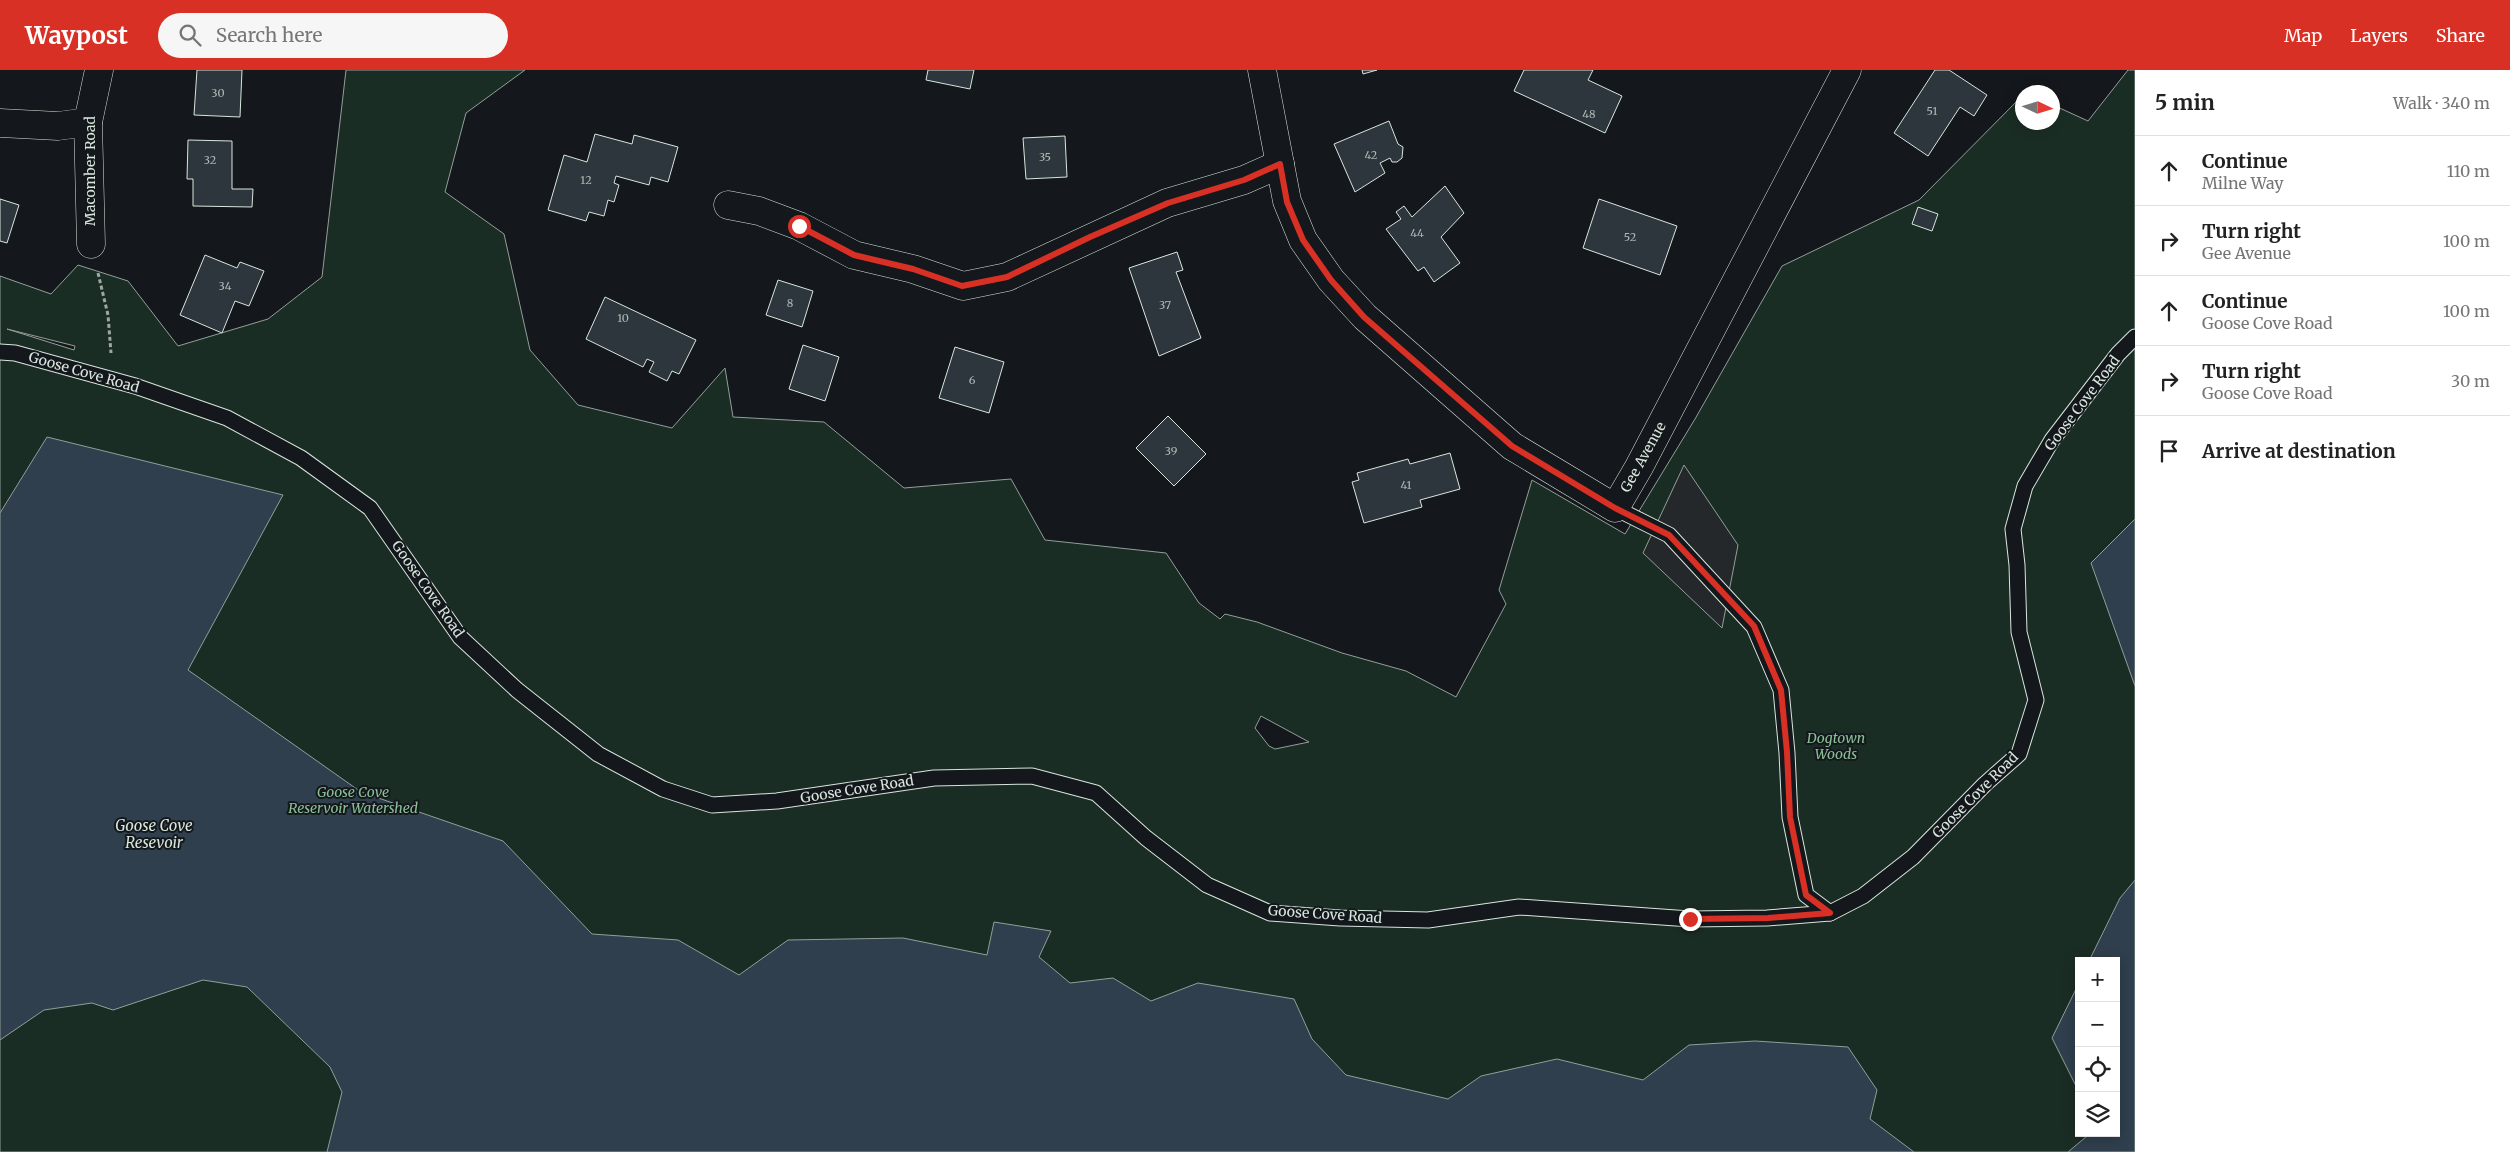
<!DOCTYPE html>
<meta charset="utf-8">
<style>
body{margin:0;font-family:Merriweather,serif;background:#f6f6f6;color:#222}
.controls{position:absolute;right:15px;bottom:15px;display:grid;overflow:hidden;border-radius:0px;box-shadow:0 2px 12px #0003}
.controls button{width:45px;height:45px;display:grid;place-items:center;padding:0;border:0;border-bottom:1px solid #e0e0e0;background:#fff;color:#222;font:25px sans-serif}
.compass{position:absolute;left:2015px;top:15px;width:45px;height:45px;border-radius:50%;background:#fff;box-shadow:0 2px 12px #0003;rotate:94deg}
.stop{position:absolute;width:15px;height:15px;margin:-11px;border:4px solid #d93025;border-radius:50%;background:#fff}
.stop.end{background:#d93025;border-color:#fff;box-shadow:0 1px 5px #0008}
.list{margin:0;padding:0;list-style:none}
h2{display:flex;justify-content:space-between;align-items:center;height:65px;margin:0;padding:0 20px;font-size:21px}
h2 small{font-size:16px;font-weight:400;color:#767676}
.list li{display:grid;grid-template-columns:32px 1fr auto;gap:15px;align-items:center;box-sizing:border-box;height:70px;padding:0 20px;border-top:1px solid #e0e0e0}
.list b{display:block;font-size:19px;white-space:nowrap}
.list p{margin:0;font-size:16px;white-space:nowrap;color:#767676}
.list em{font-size:16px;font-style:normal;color:#767676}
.icon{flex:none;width:28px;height:28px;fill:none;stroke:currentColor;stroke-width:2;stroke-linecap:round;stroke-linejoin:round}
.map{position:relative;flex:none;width:2135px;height:1082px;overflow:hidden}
header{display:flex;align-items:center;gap:30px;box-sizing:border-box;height:70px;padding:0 25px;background:#d93025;color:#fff}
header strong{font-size:24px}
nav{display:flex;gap:28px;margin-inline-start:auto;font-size:18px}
.search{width:350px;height:45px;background:#f6f6f6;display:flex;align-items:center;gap:12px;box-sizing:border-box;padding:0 18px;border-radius:28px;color:#767676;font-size:19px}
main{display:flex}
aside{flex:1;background:#fff}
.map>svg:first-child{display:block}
.green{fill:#1a2d24;stroke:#939e99;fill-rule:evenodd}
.parking{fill:#24282b;stroke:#939e99}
.water{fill:#2f3f4d;stroke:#939e99}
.building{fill:#2c363c;stroke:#d8e6dc}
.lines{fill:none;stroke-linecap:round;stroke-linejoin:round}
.service-casing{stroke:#d8e6dc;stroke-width:17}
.minor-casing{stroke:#d8e6dc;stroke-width:29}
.path{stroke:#9da8a2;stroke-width:3;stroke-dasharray:4 2.5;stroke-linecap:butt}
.service{stroke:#14181c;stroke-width:15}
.minor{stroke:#14181c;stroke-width:28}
.route{stroke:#d93025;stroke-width:6}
.labels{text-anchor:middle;stroke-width:4;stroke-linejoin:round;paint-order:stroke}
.number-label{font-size:11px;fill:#adbab4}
.street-label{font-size:14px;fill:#d8e6dc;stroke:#14181c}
.park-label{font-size:14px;font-style:italic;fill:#8ac095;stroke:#14181c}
.water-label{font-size:15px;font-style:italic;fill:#d8e6dc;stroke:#14181c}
</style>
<header>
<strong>Waypost</strong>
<div class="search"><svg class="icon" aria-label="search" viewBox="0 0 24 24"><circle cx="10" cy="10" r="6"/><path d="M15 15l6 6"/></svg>Search here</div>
<nav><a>Map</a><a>Layers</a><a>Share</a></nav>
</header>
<main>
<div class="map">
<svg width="2135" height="1082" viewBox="0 0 2135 1082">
<rect width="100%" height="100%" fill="#14181c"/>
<path class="green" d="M346 0H525L466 43 445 122 504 164 530 280 578 335 672 358 725 298 733 347 824 352 904 418 1011 409 1045 470 1166 483 1199 533 1220 549 1225 544 1257 552 1342 583 1406 601 1456 627 1506 534 1499 520 1532 410 1625 464 1695 349 1782 196 1919 130 2022 26V52H2052L2053 35 2088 51 2128 0H2135V1082H0V206L51 224 78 195 128 211 178 276 268 249 322 207ZM7 259 75 276 74 280ZM1261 646 1309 672 1275 679 1269 676 1255 658ZM2079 891H2116V1063H2079Z"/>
<polygon class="parking" points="1684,395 1738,475 1722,558 1643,483"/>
<g class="water">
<polygon points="47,367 283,425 188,600 361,722 503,771 592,864 678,870 739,905 788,870 903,868 987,885 994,852 1051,861 1039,887 1070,913 1113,908 1151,931 1198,913 1294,929 1312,969 1346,1005 1448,1029 1481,1006 1557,989 1643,1010 1689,975 1755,971 1848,977 1877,1020 1870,1049 1914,1082 327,1082 342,1022 330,997 247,917 203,910 113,940 92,933 44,940 0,970 0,443"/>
<polygon points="2135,449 2135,616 2091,493"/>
<polygon points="2135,810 2135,1082 2068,1082 2087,1066 2087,1063 2116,1063 2116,891 2089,891 2120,828"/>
<polygon points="2079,913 2079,1027 2076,1016 2052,968"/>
</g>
<g class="building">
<polygon points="197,0 242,0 240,47 194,45"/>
<polygon points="928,0 974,0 970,19 926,10"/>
<polygon points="1362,0 1377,0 1363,4"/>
<polygon points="1524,0 1593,0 1588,10 1622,26 1605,63 1514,21"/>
<polygon points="1935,0 1949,0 1987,25 1974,46 1960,37 1928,86 1894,63"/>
<polygon points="1389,51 1398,74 1403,77 1402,88 1397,92 1392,92 1390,88 1380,93 1385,103 1355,122 1334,74"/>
<polygon points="595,64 632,74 634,65 678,77 668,112 651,107 649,115 616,106 614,113 619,115 614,132 608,130 604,146 589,142 586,151 548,140 564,85 587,92"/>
<polygon points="1065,66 1067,107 1026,109 1023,68"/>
<polygon points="188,70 232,71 232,119 253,119 252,137 193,136 193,109 187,109"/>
<polygon points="1445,116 1464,143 1441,167 1460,193 1434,212 1424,197 1418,201 1386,159 1401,149 1396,142 1404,136 1412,147"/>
<polygon points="0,129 19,135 7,173 0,171"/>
<polygon points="1599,129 1677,156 1660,205 1583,178"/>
<polygon points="1918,137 1938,144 1932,161 1912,154"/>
<polygon points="1177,182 1183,200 1176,202 1201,268 1159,286 1129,198"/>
<polygon points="205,185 237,198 240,192 264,201 249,236 235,231 222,263 180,245"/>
<polygon points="778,210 813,221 802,257 766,245"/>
<polygon points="605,227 696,270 679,304 672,301 667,311 649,302 654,292 647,289 643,297 586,269"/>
<polygon points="803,275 839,287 825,331 789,319"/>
<polygon points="955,277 1004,292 989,343 939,328"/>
<polygon points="1168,346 1206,384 1174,416 1136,378"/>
<polygon points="1450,383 1460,419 1420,430 1422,437 1364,453 1352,412 1359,410 1357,403 1408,389 1410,394"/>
</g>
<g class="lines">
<defs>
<g id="service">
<polyline points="0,282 15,283 135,316 227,348 301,388 370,438 460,567 517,620 598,684 663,719 712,735 777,731 934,708 1032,706 1096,723 1146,768 1207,815 1270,843 1340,848 1428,850 1519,837 1690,849 1767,848 1830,843 1863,826 1913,787 1985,714 2019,684 2036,630 2019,562 2017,495 2013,459 2025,416 2052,370 2118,284 2135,267"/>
<polyline points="1615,438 1669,465 1754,557 1781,620 1787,683 1790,747 1806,825 1830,843"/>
</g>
<g id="minor">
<polyline points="1262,0 1287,131 1303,170 1331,210 1365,247 1512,376 1615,438 1639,397 1847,0"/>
<polyline points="0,53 58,56 88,52"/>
<polyline points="728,135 759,141 799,156 854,185 913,199 963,216 1007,207 1167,133 1244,110 1280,94"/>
<polyline points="91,174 88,52 99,0"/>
</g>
</defs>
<use href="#service" class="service-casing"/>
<use href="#minor" class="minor-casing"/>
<polyline class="path" points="98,203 108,245 111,283"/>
<use href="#service" class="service"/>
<use href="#minor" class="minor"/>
</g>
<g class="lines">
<polyline class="route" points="799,156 854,185 913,199 962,216 1007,207 1090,167 1168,133 1244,110 1280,94 1287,132 1303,170 1331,210 1364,247 1512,376 1615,438 1669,465 1754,556 1781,620 1787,682 1790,747 1806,825 1830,843 1768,848 1690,849"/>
</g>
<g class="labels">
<g class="number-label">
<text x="218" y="27">30</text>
<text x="1932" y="45">51</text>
<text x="1589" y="48">48</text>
<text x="1371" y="89">42</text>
<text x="1045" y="91">35</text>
<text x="210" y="94">32</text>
<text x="586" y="114">12</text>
<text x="1417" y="167">44</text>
<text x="1630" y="171">52</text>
<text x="225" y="220">34</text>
<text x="790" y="237">8</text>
<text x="1165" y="239">37</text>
<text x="623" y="252">10</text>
<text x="972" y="314">6</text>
<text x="1171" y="385">39</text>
<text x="1406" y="419">41</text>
</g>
<g class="street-label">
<text transform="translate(90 101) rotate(-90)" y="5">Macomber Road</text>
<text transform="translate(84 302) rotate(16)" y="5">Goose Cove Road</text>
<text transform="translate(2082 333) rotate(-53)" y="5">Goose Cove Road</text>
<text transform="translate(1643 387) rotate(-61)" y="5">Gee Avenue</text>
<text transform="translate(428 519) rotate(55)" y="5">Goose Cove Road</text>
<text transform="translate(857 719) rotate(-9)" y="5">Goose Cove Road</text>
<text transform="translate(1975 725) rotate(-45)" y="5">Goose Cove Road</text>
<text transform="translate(1325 844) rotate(4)" y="5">Goose Cove Road</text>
</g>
<g class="park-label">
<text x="1836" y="673">Dogtown<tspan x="1836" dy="16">Woods</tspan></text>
<text x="353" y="727">Goose Cove<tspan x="353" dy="16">Reservoir Watershed</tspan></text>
</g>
<g class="water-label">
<text x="154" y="761">Goose Cove<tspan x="154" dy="17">Resevoir</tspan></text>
</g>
</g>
</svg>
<div class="controls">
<button>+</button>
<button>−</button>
<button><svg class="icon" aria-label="locate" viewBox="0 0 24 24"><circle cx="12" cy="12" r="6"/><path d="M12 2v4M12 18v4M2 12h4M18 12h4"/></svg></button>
<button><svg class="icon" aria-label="layers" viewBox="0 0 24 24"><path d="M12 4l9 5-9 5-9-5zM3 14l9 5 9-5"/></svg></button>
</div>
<svg class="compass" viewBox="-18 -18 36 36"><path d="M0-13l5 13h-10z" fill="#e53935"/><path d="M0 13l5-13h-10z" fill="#767676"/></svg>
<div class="stop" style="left:799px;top:156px"></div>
<div class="stop end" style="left:1690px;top:849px"></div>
</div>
<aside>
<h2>5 min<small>Walk · 340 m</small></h2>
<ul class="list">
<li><svg class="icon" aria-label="ahead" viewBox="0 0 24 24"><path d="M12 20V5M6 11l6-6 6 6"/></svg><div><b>Continue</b><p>Milne Way</p></div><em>110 m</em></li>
<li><svg class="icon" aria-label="right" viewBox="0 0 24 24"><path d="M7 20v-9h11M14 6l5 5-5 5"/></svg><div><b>Turn right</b><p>Gee Avenue</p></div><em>100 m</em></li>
<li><svg class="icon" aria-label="ahead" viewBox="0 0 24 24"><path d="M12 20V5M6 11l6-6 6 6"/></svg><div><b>Continue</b><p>Goose Cove Road</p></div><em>100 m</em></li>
<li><svg class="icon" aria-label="right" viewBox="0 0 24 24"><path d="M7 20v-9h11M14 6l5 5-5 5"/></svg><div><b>Turn right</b><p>Goose Cove Road</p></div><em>30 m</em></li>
<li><svg class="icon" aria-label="arrive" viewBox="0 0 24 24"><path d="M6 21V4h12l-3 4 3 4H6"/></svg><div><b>Arrive at destination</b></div></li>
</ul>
</aside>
</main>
